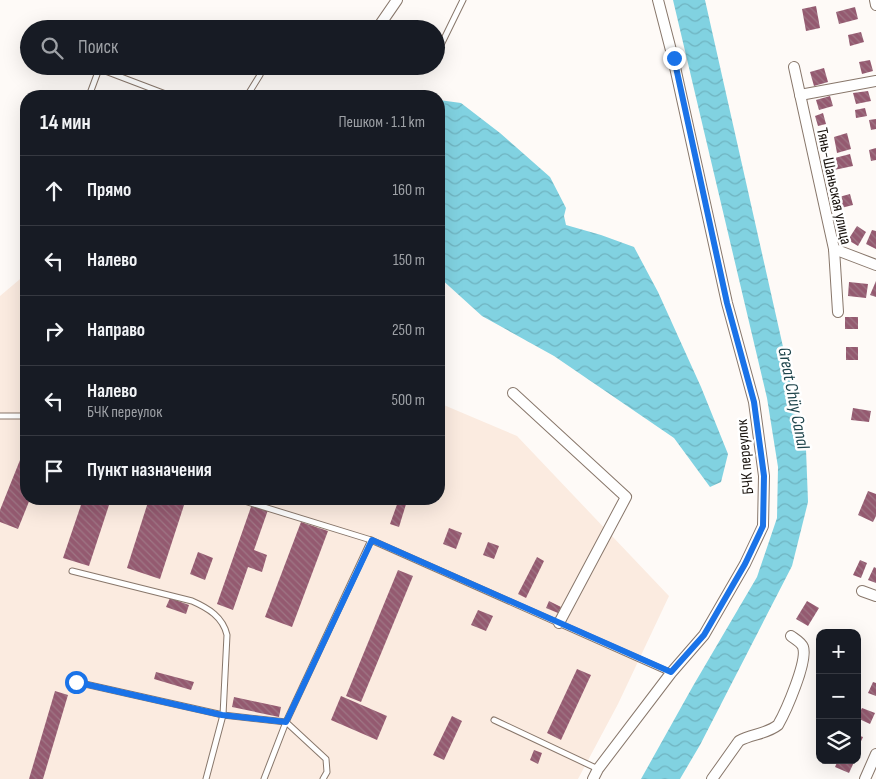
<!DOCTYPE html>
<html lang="ru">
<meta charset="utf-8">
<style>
body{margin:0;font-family:"Sofia Sans Condensed",sans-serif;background:#20242c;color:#f1f3f6}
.controls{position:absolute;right:15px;bottom:15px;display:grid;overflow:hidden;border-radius:10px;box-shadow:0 5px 20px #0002}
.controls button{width:45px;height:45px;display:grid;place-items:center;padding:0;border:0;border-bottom:1px solid #363941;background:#171b24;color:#f1f3f6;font:25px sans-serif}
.stop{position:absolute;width:15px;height:15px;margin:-11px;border:4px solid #1a73e8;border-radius:50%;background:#fff}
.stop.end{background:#1a73e8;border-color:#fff;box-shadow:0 1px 5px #0008}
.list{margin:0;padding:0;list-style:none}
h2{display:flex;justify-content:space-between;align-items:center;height:65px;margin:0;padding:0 20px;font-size:21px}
h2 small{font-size:16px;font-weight:400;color:#9ea1a6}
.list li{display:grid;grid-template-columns:32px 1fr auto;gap:15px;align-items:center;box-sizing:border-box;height:70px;padding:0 20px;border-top:1px solid #363941}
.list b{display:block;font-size:19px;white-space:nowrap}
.list p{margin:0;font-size:16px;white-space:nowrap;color:#9ea1a6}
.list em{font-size:16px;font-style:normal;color:#9ea1a6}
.icon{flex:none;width:28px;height:28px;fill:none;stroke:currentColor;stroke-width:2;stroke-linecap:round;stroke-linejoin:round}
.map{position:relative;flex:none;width:876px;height:779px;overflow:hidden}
.search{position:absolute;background:#171b24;box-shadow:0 5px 20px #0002;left:20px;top:20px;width:425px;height:55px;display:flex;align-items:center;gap:12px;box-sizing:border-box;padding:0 18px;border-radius:28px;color:#9ea1a6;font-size:19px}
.panel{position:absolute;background:#171b24;box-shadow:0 5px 20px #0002;left:20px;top:90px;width:425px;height:415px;border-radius:20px}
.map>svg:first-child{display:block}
.built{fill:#fbebe0}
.water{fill:url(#water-waves)}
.building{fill:url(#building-back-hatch)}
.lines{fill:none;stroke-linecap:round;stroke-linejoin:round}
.lane-casing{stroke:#88776b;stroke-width:7}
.street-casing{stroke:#88776b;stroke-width:12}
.lane{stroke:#fff;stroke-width:5}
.street{stroke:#fff;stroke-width:10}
.route{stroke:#1a73e8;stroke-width:6}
.labels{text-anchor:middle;stroke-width:5;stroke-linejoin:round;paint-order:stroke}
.street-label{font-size:16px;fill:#19130e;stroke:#fff}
.water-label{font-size:18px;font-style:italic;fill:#1e444b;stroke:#fff}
</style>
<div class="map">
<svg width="876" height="779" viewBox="0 0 876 779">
<defs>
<pattern id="water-waves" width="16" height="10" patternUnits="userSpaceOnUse" patternTransform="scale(1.25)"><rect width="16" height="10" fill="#81d2e1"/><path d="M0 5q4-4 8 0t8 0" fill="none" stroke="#6fb3c0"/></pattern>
<pattern id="building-back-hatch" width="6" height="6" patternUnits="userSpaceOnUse" patternTransform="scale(1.25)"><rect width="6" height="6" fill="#945a70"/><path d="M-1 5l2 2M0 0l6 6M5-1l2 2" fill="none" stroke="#9f7685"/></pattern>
</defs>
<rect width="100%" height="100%" fill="#fefaf7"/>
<polygon class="built" points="26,274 26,499 439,499 439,403 517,436 669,596 618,704 578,779 0,779 0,296"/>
<g class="water">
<polygon points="673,0 705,0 806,449 808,502 792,566 700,745 680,779 641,779 693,686 757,577 777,518 778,467 767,398"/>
<polygon points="439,100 461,103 500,133 550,177 566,208 564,216 566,225 601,235 634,247 658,292 701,387 728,454 721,482 710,487 674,438 554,356 482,316 439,277"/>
</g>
<g class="building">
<polygon points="816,6 820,28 806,31 802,9"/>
<polygon points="855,7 858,19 839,24 836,12"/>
<polygon points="861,32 864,42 850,46 848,35"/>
<polygon points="870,60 873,71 862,74 859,62"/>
<polygon points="824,68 828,82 814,86 810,72"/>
<polygon points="868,91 871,101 856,104 853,93"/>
<polygon points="830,96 833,106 819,110 816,100"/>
<polygon points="865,108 867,116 856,118 855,110"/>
<polygon points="823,113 826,124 818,126 815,116"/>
<polygon points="876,119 876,129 871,130 869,120"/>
<polygon points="847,133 851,149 837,153 834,137"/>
<polygon points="876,148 876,160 871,161 869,150"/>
<polygon points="850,154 853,166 834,170 831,159"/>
<polygon points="850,194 853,205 841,208 839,197"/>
<polygon points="857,226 866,232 858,246 848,240"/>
<polygon points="872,230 876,231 876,249 866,244"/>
<polygon points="876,281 876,297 870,295"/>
<polygon points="849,282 868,284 866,298 848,296"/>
<rect x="845" y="317" width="13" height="12"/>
<rect x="846" y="347" width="12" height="13"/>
<polygon points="853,408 871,411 869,422 851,420"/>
<polygon points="26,445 26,499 30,499 18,529 0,522 0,510"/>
<polygon points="868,491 876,494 876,516 873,522 858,515"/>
<polygon points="83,499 111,499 89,566 63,558"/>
<polygon points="149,499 186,499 160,579 127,568"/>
<polygon points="399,499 407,501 399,527 390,524"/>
<polygon points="252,504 268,510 254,550 267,555 262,572 248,567 233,610 217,604"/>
<polygon points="301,522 328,531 292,627 265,617"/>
<polygon points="449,528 462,533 456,549 443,544"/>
<polygon points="488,542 499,546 494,559 483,555"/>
<polygon points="198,552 213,558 205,580 190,574"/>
<polygon points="537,557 544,561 526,598 518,594"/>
<polygon points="860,560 867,563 861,578 853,575"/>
<polygon points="874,567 876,568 876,583 868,580"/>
<polygon points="398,570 413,576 361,702 346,696"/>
<polygon points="170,598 189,605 186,614 166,607"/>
<polygon points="549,601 561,607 558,613 546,608"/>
<polygon points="807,601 819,608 808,626 796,619"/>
<polygon points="478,610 493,616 486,631 471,625"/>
<polygon points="577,669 591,675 561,740 547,733"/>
<polygon points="156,672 194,682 191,690 154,679"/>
<polygon points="873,682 876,683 876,696 868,693"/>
<polygon points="55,691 68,695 43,779 29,779"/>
<polygon points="341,696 387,716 377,740 331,720"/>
<polygon points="234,697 281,707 279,717 232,707"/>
<polygon points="862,708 875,713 870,724 857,718"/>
<polygon points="452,716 462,721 444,760 433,755"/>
<polygon points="857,735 863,737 857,750"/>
<polygon points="534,750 542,753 538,764 530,760"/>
<polygon points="838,760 855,760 849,773 835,767"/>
</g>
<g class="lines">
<defs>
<g id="lane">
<polyline points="439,49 463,0"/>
<polyline points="92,66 171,96"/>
<polyline points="89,96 99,69"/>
<polyline points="247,96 260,75"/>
<polyline points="0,416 26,416"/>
<polyline points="238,499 371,540 671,673"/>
<path d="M72 571 192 601C208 608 223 617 227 635L223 715 76 682"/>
<polyline points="494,720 598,769"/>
<polyline points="206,779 223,715 286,722 371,540"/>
<polyline points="264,779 286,722 326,759 327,772 323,779"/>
</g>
<g id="street">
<polyline points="875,0 876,5"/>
<polyline points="377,29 397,0"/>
<polyline points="794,67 834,249 838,312"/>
<polyline points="800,95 876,81"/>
<polyline points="834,249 876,265"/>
<polyline points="513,393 626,497 559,623"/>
<polyline points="862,591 876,596"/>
<polyline points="593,779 598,769 671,673 704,635 745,564 763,526 764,476 754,402 727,303 673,58 658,0"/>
<path d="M712 779 739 741C751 734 767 734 778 725 786 711 808 661 803 647 801 642 795 639 791 636"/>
<polyline points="865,779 876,754"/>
</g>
</defs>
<use href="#lane" class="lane-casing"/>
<use href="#street" class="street-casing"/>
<use href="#lane" class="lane"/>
<use href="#street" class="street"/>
</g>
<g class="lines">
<polyline class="route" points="76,682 222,715 286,722 372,540 671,672 704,635 745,564 763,526 764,476 754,402 727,303 674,58"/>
</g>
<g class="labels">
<g class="street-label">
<text transform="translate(835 186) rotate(78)" y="6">Тянь-Шаньская улица</text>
<text transform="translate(744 457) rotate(-95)" y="6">БЧК переулок</text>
</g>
<g class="water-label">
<text transform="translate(794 398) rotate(79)" y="6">Great Chüy Canal</text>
</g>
</g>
</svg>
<div class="controls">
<button>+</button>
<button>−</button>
<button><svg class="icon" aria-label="layers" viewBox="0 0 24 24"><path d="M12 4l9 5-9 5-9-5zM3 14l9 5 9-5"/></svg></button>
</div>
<div class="stop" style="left:76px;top:682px"></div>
<div class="stop end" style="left:674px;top:58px"></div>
<div class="search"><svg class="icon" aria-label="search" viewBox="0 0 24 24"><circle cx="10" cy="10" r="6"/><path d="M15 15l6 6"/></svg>Поиск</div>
<section class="panel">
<h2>14 мин<small>Пешком · 1.1 km</small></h2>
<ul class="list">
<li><svg class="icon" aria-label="ahead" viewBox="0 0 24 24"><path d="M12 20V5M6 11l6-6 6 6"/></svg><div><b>Прямо</b></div><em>160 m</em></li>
<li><svg class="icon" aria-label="left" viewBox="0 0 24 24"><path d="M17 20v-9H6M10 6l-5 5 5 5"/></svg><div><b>Налево</b></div><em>150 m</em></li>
<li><svg class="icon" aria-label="right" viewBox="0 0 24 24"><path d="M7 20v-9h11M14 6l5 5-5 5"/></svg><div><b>Направо</b></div><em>250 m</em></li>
<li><svg class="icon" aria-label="left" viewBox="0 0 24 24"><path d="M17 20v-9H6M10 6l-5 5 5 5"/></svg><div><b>Налево</b><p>БЧК переулок</p></div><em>500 m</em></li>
<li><svg class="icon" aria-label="arrive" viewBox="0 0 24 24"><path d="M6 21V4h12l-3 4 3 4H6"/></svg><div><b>Пункт назначения</b></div></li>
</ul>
</section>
</div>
